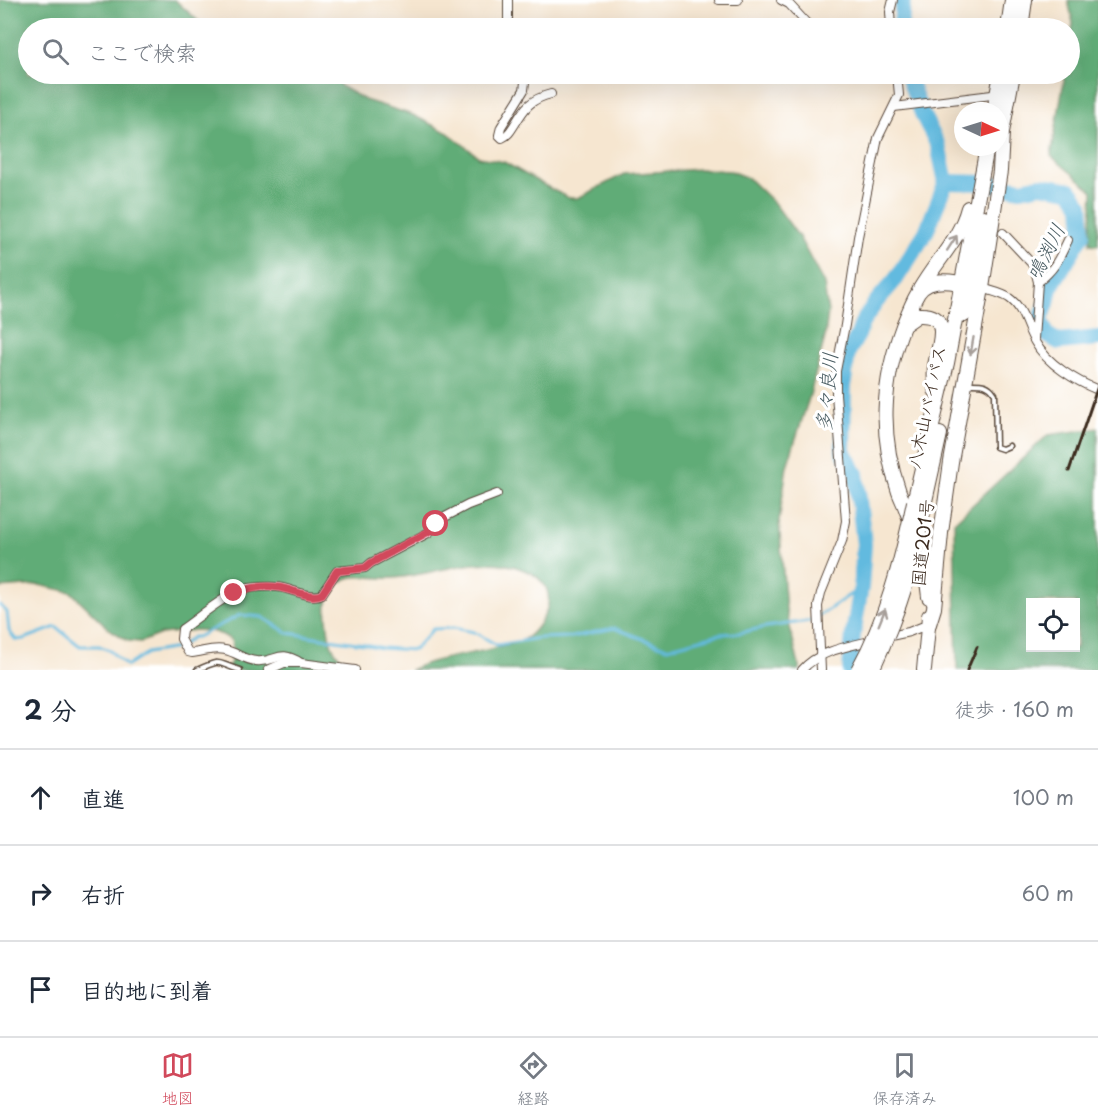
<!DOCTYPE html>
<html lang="ja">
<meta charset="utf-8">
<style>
body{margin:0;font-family:"Playpen Sans","Klee One",sans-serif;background:#f2f2f3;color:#1f2937}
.controls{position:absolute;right:18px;bottom:18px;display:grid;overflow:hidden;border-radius:0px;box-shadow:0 6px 24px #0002}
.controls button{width:54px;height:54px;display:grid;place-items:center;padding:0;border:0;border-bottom:2px solid #e0e1e3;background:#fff;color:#1f2937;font:30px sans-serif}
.compass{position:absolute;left:954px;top:102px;width:54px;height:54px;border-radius:50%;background:#fff;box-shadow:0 6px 24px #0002;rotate:94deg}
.stop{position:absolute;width:18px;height:18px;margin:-14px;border:4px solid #d1495b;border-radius:50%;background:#fff}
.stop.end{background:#d1495b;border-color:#fff;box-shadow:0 2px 6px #0008}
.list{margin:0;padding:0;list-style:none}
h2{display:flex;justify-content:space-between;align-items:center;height:78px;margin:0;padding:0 24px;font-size:26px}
h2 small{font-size:20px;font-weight:400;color:#747a83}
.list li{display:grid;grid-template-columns:39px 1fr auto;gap:18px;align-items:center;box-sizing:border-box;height:96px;padding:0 24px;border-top:2px solid #e0e1e3}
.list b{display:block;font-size:22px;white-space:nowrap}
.list em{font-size:20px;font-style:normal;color:#747a83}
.icon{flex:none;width:33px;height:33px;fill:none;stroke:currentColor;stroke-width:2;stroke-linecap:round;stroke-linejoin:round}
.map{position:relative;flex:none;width:1098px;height:670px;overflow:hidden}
.search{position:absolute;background:#fff;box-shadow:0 6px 24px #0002;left:18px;right:18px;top:18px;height:66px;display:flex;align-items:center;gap:15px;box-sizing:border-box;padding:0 21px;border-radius:33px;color:#747a83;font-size:22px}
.sheet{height:366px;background:#fff}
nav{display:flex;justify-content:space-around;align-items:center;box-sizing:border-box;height:84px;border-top:2px solid #e0e1e3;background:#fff;font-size:16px;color:#747a83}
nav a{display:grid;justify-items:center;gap:3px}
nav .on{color:#d1495b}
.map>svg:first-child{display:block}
.forest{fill:#60ac77;stroke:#4e6b4a;stroke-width:1.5;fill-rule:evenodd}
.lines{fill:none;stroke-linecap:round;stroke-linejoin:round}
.stream{stroke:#62badf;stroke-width:3}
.river{stroke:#62badf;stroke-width:16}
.lane-casing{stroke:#574639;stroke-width:7}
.street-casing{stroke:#574639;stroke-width:10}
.highway-casing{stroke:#574639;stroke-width:16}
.lane{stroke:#fff;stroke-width:4}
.street{stroke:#fff;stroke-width:8}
.highway{stroke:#fff;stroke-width:14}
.rail{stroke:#3b2a1e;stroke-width:3}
.highway-bridge-casing{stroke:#574639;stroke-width:16;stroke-linecap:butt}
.highway-bridge{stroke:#fff;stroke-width:14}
.oneway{stroke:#a79f9a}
.route{stroke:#d1495b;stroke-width:8}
.labels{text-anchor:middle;stroke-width:6;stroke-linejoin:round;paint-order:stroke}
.street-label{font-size:18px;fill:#3b2a1e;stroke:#fff}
.water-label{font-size:20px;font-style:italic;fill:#495c62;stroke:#fff}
</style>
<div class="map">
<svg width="1098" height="670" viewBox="0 0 1098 670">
<rect width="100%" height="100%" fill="#fff"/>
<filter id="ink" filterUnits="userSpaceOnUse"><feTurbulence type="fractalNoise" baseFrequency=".0167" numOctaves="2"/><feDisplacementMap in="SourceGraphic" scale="12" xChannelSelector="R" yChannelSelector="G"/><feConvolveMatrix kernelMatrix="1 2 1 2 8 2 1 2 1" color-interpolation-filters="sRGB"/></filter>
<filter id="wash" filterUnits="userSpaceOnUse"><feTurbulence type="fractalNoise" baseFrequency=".008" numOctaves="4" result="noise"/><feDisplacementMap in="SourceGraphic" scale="24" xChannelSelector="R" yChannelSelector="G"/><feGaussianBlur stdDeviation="1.35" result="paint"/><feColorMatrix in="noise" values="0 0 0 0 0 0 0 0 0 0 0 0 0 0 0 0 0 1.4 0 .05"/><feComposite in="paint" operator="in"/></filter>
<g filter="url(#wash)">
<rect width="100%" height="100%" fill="#f6e6d0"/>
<g class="forest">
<path d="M0 0H175L206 28H28V74H331L342 87 365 100 413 115 448 133 479 157 504 162 553 190 569 198H578L624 174 700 169 730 171 748 178 775 204 799 237 824 284 828 312 825 337 810 395 787 466 779 521 786 610 800 670H410C417 667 424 664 431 662 455 655 479 653 502 646 509 644 518 643 524 639 530 636 536 629 540 623 557 597 548 578 519 568 478 554 434 575 393 578 379 580 356 573 344 580 328 589 325 603 327 619 328 627 329 639 332 646 336 654 345 665 353 670H226C234 661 234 651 231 640L223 635 211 631 196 630 161 634 141 642 128 641 109 629 71 592 39 585 0 588Z"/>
<polygon points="1068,0 1098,0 1098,245 1090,244 1093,191 1051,156 1065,74 1070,74 1070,45 1073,23"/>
<path d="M1098 428V670H957L954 522 1048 435ZM1076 602V648H1030V602Z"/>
</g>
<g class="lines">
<polyline class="stream" points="0,605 7,612 9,631 16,640 24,639 56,627 80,646 99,646 109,650 127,666 147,653 178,648 193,637 197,637 240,615 262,617 288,633 364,644 382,648 414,650 433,629 453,628 474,632 497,645 539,638 572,637 614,628 667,648 720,634 739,633 766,627 809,621 828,610 861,587"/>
<g class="river">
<polyline points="901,28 903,0"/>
<polyline points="946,182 987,183 1021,189 1041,185 1070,190 1081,205 1083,234 1050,288 1047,303 1041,320 1047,335 1059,342 1098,338"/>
<polyline points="850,670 853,635 861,587 864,544 856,474 843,451 844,381 848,352 858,335 862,323 876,302 896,279 926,232 946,182 938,145 923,116 907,74"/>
</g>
</g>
</g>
<g filter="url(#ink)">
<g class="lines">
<defs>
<g id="lane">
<path d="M969 384C981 384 988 383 995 394L996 447 1002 449 1009 446"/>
<path d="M197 670C223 658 215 663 240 670"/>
</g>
<g id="street">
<polyline points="719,0 738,0"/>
<polyline points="781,0 789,4 810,27 815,28"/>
<polyline points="508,28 508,0"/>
<polyline points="891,28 890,12 893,0"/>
<path d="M526 74 524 90 501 127 499 135 502 138C509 135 511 130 515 124 525 107 531 99 551 94"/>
<polyline points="894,107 1000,94"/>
<polyline points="1003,233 1034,266 1038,282"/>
<path d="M982 288C991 291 1002 293 1009 298 1024 308 1026 328 1035 342 1047 364 1076 381 1098 390"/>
<path d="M1034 339 1038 282C1055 269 1059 259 1068 240"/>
<polyline points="886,637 909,632 929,624"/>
<path d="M301 663C278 648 277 663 256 661 244 660 236 652 225 650 214 647 203 652 192 653L188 652 181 639 182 629C201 616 226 593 249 588 258 587 268 586 277 587 290 588 311 600 322 594L337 571 365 568 371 563 428 533 445 517 468 505 497 494"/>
<polyline points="268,670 284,663 301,663 355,670"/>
<path d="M802 670C819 650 850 646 874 640"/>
<polyline points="821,670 818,606 821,593 842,541 846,521 836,394 836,371 845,325 858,237 878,138 899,95 897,74"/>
</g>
<g id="highway">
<polyline points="1008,28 1012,0"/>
<polyline points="1021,28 1025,0"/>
<polyline points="994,111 1001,74"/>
<path d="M920 289C936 261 960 239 968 208"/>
<polyline points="964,315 984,217"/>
<path d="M905 324 918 315C954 313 938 346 935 366 934 374 935 383 935 390"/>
<polyline points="925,501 940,434"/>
<polyline points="914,502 947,363 987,147"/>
<path d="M929 597C926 567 917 537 906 509 904 503 901 498 899 492 879 435 882 382 903 326 907 316 912 303 918 293 931 273 964 284 982 288"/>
<polyline points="929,624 934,608 941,533 951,462 982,288 1000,171 1002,132 1013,74"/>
<polyline points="924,670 929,616"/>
</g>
</defs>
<use href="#lane" class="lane-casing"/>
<use href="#street" class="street-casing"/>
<use href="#highway" class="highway-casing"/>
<use href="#lane" class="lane"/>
<use href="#street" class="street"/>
<use href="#highway" class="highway"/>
<g class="rail">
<polyline points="1069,471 1098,386"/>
<polyline points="967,670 977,647"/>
</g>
<defs>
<g id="highway-bridge">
<path d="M858 670C887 618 902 559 914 502"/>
<path d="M872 670C885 642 897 613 906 583 915 556 920 529 925 501"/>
</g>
</defs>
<use href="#highway-bridge" class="highway-bridge-casing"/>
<use href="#highway-bridge" class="highway-bridge"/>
</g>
<defs><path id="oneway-shaft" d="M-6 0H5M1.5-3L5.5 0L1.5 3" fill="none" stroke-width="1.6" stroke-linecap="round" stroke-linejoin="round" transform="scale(1.5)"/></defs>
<g class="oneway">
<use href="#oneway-shaft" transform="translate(952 243) rotate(-57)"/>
<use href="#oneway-shaft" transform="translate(972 346) rotate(100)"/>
<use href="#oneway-shaft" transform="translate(882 617) rotate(-68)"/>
</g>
</g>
<g class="lines" filter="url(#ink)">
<path class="route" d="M234 593C248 589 262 585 276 587 289 588 311 600 322 594L337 571 365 568 371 563 428 532 436 524"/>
</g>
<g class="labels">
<g class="street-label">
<text transform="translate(927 407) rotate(-78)" y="6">八木山バイパス</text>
<text transform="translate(923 543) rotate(-84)" y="6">国道201号</text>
</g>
<g class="water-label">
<text transform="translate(1046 252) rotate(-63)" y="7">鳴渕川</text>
<text transform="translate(827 392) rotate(-85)" y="7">多々良川</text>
</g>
</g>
</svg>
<div class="controls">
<button><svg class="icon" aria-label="locate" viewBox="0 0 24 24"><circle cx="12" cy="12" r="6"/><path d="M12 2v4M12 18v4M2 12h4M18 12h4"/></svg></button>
</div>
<svg class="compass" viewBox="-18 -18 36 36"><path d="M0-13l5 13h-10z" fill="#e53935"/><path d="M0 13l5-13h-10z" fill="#747a83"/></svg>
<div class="stop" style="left:436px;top:524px"></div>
<div class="stop end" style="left:234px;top:593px"></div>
<div class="search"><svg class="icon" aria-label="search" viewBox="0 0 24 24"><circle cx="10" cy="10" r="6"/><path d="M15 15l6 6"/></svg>ここで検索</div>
</div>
<section class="sheet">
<h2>2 分<small>徒歩 · 160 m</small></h2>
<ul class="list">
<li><svg class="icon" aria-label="ahead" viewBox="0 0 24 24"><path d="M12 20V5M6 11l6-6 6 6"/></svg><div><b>直進</b></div><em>100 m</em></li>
<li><svg class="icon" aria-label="right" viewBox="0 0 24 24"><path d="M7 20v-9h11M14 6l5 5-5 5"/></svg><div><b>右折</b></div><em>60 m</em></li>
<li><svg class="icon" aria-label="arrive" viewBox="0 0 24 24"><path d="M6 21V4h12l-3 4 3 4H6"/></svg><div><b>目的地に到着</b></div></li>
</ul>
</section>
<nav>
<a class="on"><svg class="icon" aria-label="map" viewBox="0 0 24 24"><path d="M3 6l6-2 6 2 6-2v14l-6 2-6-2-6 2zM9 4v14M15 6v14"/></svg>地図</a>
<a><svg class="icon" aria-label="directions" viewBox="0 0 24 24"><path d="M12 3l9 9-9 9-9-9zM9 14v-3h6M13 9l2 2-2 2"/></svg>経路</a>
<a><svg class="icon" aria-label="saved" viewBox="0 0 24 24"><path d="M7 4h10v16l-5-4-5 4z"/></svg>保存済み</a>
</nav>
